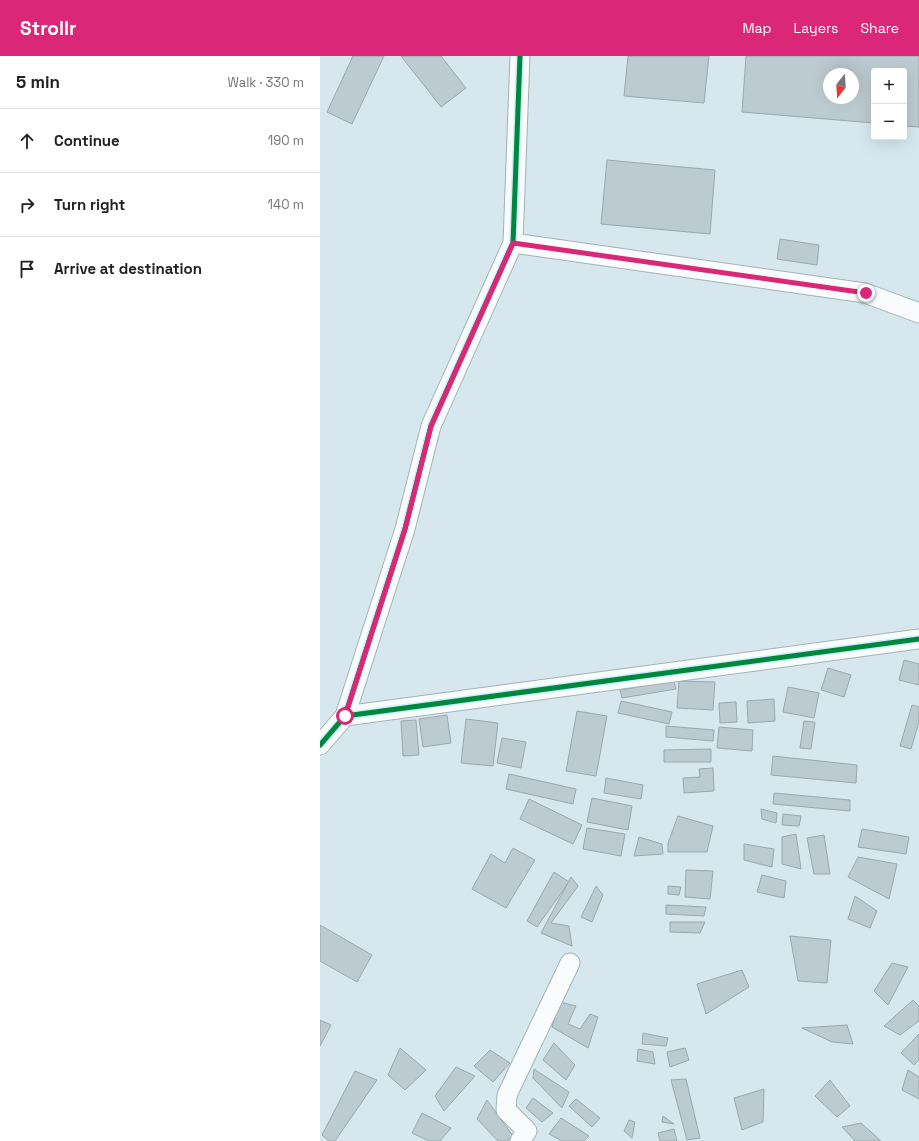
<!DOCTYPE html>
<meta charset="utf-8">
<style>
body{margin:0;font-family:"Space Grotesk",sans-serif;background:#f6f6f6;color:#202124}
.controls{position:absolute;right:12px;top:12px;display:grid;overflow:hidden;border-radius:4px;box-shadow:0 4px 16px #0002}
.controls button{width:36px;height:36px;display:grid;place-items:center;padding:0;border:0;border-bottom:1px solid #e0e0e0;background:#fff;color:#202124;font:20px sans-serif}
.compass{position:absolute;left:503px;top:12px;width:36px;height:36px;border-radius:50%;background:#fff;box-shadow:0 4px 16px #0002;rotate:197deg}
.stop{position:absolute;width:12px;height:12px;margin:-9px;border:3px solid #db2777;border-radius:50%;background:#fff}
.stop.end{background:#db2777;border-color:#fff;box-shadow:0 1px 4px #0008}
.list{margin:0;padding:0;list-style:none}
h2{display:flex;justify-content:space-between;align-items:center;height:52px;margin:0;padding:0 16px;font-size:17px}
h2 small{font-size:13px;font-weight:400;color:#757577}
.list li{display:grid;grid-template-columns:26px 1fr auto;gap:12px;align-items:center;box-sizing:border-box;height:64px;padding:0 16px;border-top:1px solid #e0e0e0}
.list b{display:block;font-size:15px;white-space:nowrap}
.list em{font-size:13px;font-style:normal;color:#757577}
.icon{flex:none;width:22px;height:22px;fill:none;stroke:currentColor;stroke-width:2;stroke-linecap:round;stroke-linejoin:round}
.map{position:relative;flex:none;width:599px;height:1085px;overflow:hidden}
header{display:flex;align-items:center;gap:24px;box-sizing:border-box;height:56px;padding:0 20px;background:#db2777;color:#fff}
header strong{font-size:19px}
nav{display:flex;gap:22px;margin-inline-start:auto;font-size:14px}
main{display:flex}
aside{flex:1;background:#fff}
.map>svg:first-child{display:block}
.building{fill:#bccbd0;stroke:#9aa8ad;fill-rule:evenodd}
.lines{fill:none;stroke-linecap:round;stroke-linejoin:round}
.minor-casing{stroke:#a3b2b6;stroke-width:21}
.minor{stroke:#f9fcfc;stroke-width:19}
.cycleway-casing{stroke:#ccedf9;stroke-width:8}
.cycleway{stroke:#00873e;stroke-width:5}
.route{stroke:#db2777;stroke-width:5}
</style>
<header>
<strong>Strollr</strong>
<nav><a>Map</a><a>Layers</a><a>Share</a></nav>
</header>
<main>
<aside>
<h2>5 min<small>Walk · 330 m</small></h2>
<ul class="list">
<li><svg class="icon" aria-label="ahead" viewBox="0 0 24 24"><path d="M12 20V5M6 11l6-6 6 6"/></svg><div><b>Continue</b></div><em>190 m</em></li>
<li><svg class="icon" aria-label="right" viewBox="0 0 24 24"><path d="M7 20v-9h11M14 6l5 5-5 5"/></svg><div><b>Turn right</b></div><em>140 m</em></li>
<li><svg class="icon" aria-label="arrive" viewBox="0 0 24 24"><path d="M6 21V4h12l-3 4 3 4H6"/></svg><div><b>Arrive at destination</b></div></li>
</ul>
</aside>
<div class="map">
<svg width="599" height="1085" viewBox="0 0 599 1085">
<rect width="100%" height="100%" fill="#d6e8ee"/>
<g class="building">
<polygon points="33,0 64,0 32,68 7,56"/>
<polygon points="81,0 121,0 146,32 121,51"/>
<polygon points="308,0 389,0 384,47 304,40"/>
<path d="M426 0H599V71L584 70V15H554V67L422 56ZM509 18H533V42H509Z"/>
<polygon points="287,104 395,114 390,178 281,168"/>
<polygon points="460,183 499,189 497,209 457,203"/>
<polygon points="584,604 599,608 599,629 579,624"/>
<polygon points="508,612 531,619 524,641 501,634"/>
<polygon points="354,625 356,633 302,642 300,634"/>
<polygon points="359,625 395,626 393,654 357,652"/>
<polygon points="468,631 499,637 494,662 463,656"/>
<polygon points="454,643 455,665 428,667 427,645"/>
<polygon points="301,645 352,656 349,668 298,657"/>
<polygon points="416,646 417,666 400,667 399,647"/>
<polygon points="592,649 599,651 599,666 591,693 580,690"/>
<polygon points="257,655 287,660 276,720 246,715"/>
<polygon points="127,659 131,687 103,691 99,663"/>
<polygon points="146,663 178,667 173,710 141,707"/>
<polygon points="96,664 99,699 83,700 81,665"/>
<polygon points="484,665 495,666 491,693 480,692"/>
<polygon points="346,670 394,674 393,685 346,681"/>
<polygon points="399,671 433,674 432,695 397,692"/>
<polygon points="182,682 206,686 201,712 177,707"/>
<polygon points="391,693 391,706 344,706 344,694"/>
<polygon points="453,700 537,709 536,727 451,719"/>
<polygon points="393,712 394,735 364,737 363,722 380,721 379,713"/>
<polygon points="189,718 256,733 253,748 186,733"/>
<polygon points="286,722 323,729 321,743 284,737"/>
<polygon points="454,737 530,744 530,755 453,748"/>
<polygon points="272,742 312,750 308,774 267,766"/>
<polygon points="209,743 262,769 253,788 200,763"/>
<polygon points="441,753 457,757 456,767 442,763"/>
<polygon points="463,758 481,760 479,770 462,769"/>
<polygon points="358,760 393,770 387,796 348,796 348,787"/>
<polygon points="267,772 305,778 301,800 263,793"/>
<polygon points="542,773 589,781 586,798 538,791"/>
<polygon points="476,778 481,813 462,808 462,781"/>
<polygon points="504,779 510,818 494,818 487,782"/>
<polygon points="319,781 342,788 343,798 314,800"/>
<polygon points="424,788 454,793 452,811 424,804"/>
<polygon points="193,792 215,804 186,852 152,833 171,798 185,807"/>
<polygon points="538,801 577,808 569,843 528,821"/>
<polygon points="366,814 393,815 390,843 365,841"/>
<polygon points="234,816 249,826 217,871 207,865"/>
<polygon points="442,819 466,825 464,842 437,836"/>
<polygon points="251,821 258,830 231,867 249,870 252,890 221,877"/>
<polygon points="276,830 283,839 272,866 261,861"/>
<polygon points="348,830 361,831 359,839 348,838"/>
<polygon points="535,840 557,855 550,872 528,863"/>
<polygon points="346,849 386,851 384,860 346,858"/>
<polygon points="350,866 385,866 380,877 350,876"/>
<polygon points="0,869 52,899 37,926 0,905"/>
<polygon points="470,880 511,884 507,927 478,925"/>
<polygon points="572,907 588,911 568,949 554,935"/>
<polygon points="422,914 429,931 386,958 377,928"/>
<polygon points="593,944 599,950 599,965 580,979 564,970"/>
<polygon points="240,946 256,950 248,968 260,973 270,958 278,961 268,992 232,971"/>
<polygon points="0,964 11,969 0,990"/>
<polygon points="527,969 533,988 512,986 482,972"/>
<polygon points="323,977 348,982 346,990 322,988"/>
<polygon points="599,978 599,1004 594,1009 581,997"/>
<polygon points="234,987 255,1009 246,1024 223,1004"/>
<polygon points="80,992 106,1014 85,1034 68,1019"/>
<polygon points="365,992 369,1004 350,1011 347,996"/>
<polygon points="318,993 333,996 335,1008 317,1005"/>
<polygon points="170,994 190,1007 173,1026 154,1010"/>
<polygon points="136,1011 155,1020 124,1055 115,1040"/>
<polygon points="214,1013 249,1036 242,1052 213,1022"/>
<polygon points="588,1014 599,1021 599,1043 582,1034"/>
<polygon points="35,1015 57,1024 15,1085 9,1085 2,1079"/>
<polygon points="366,1023 380,1082 367,1084 351,1024"/>
<polygon points="510,1024 530,1050 517,1061 495,1040"/>
<polygon points="444,1033 443,1066 422,1074 414,1042"/>
<polygon points="213,1042 233,1057 222,1066 206,1052"/>
<polygon points="256,1043 280,1062 272,1071 249,1050"/>
<polygon points="167,1044 193,1080 187,1085 178,1085 157,1063"/>
<polygon points="102,1057 131,1072 120,1085 109,1085 92,1077"/>
<polygon points="343,1060 354,1068 342,1066"/>
<polygon points="241,1062 269,1080 264,1085 242,1085 229,1078"/>
<polygon points="309,1064 315,1066 312,1082 304,1075"/>
<polygon points="541,1067 561,1085 535,1085 522,1071"/>
<polygon points="354,1073 357,1085 340,1085 338,1077"/>
</g>
<g class="lines">
<defs>
<g id="minor">
<polyline points="193,187 545,237 599,257"/>
<polyline points="25,660 599,583"/>
<polyline points="0,689 25,660 85,473 111,370 193,187 200,0"/>
<polyline points="200,1085 207,1075 186,1054 187,1039 250,907"/>
</g>
</defs>
<use href="#minor" class="minor-casing"/>
<use href="#minor" class="minor"/>
<defs>
<g id="cycleway">
<polyline points="25,660 599,583"/>
<polyline points="0,689 25,660 85,473 111,370 193,187 200,0"/>
</g>
</defs>
<use href="#cycleway" class="cycleway-casing"/>
<use href="#cycleway" class="cycleway"/>
</g>
<g class="lines">
<polyline class="route" points="25,660 85,473 111,370 193,187 546,237"/>
</g>
</svg>
<div class="controls">
<button>+</button>
<button>−</button>
</div>
<svg class="compass" viewBox="-18 -18 36 36"><path d="M0-13l5 13h-10z" fill="#e53935"/><path d="M0 13l5-13h-10z" fill="#757577"/></svg>
<div class="stop" style="left:25px;top:660px"></div>
<div class="stop end" style="left:546px;top:237px"></div>
</div>
</main>
